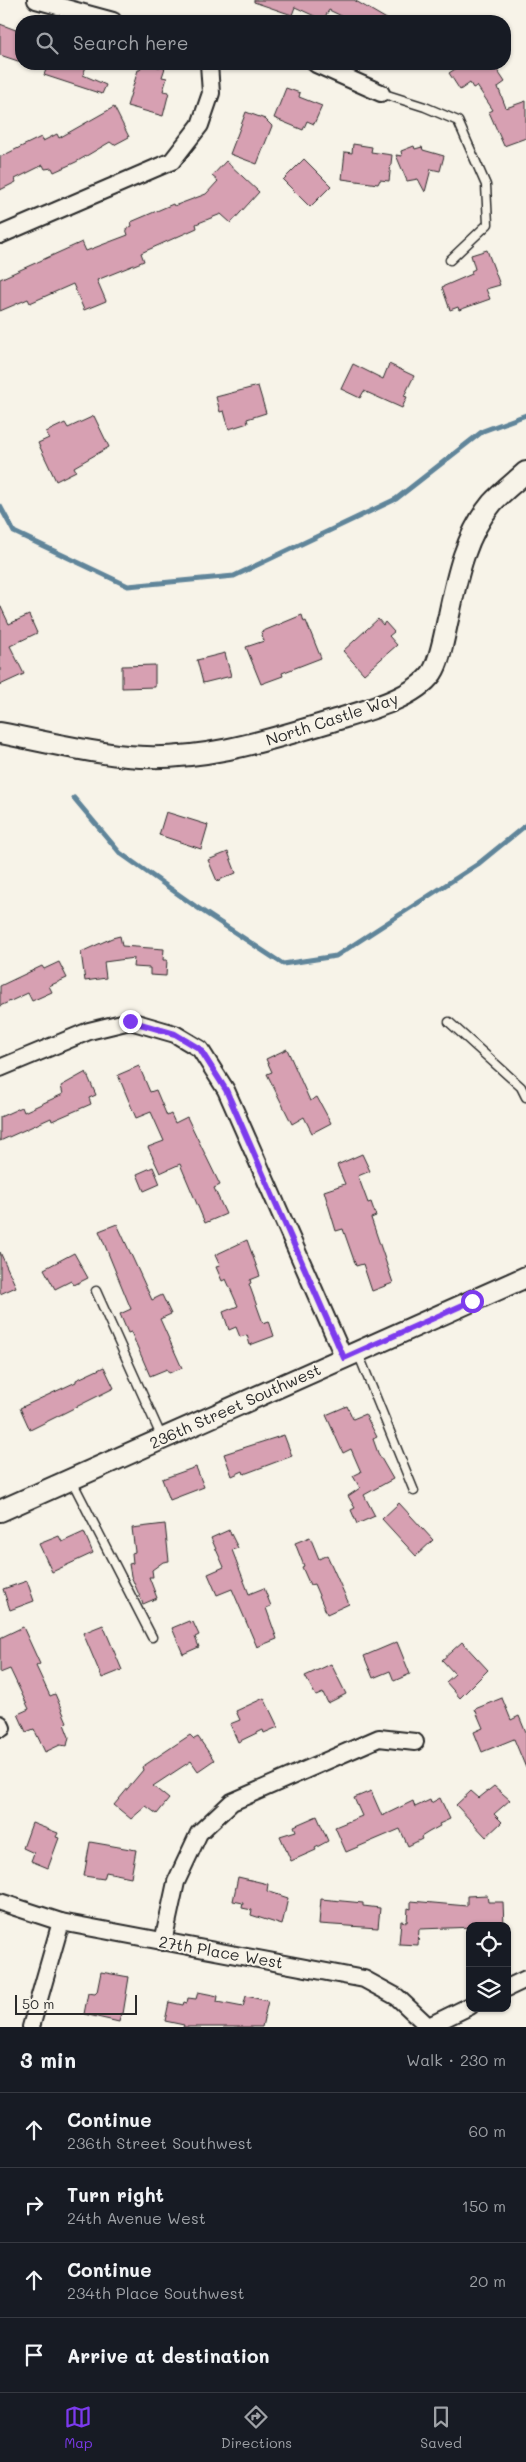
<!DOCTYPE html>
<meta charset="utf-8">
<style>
body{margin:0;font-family:Mali,sans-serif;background:#20242c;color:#f1f3f6}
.controls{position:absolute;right:15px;bottom:15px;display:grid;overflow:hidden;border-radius:10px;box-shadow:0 1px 4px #0004}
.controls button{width:45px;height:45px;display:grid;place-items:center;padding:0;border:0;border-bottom:1px solid #363941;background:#171b24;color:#f1f3f6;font:25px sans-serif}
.scale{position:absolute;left:15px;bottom:12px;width:122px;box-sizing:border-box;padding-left:5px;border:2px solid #2b2b2b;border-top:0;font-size:14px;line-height:18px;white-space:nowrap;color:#2b2b2b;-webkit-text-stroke:4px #f7f3e8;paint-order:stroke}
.stop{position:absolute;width:15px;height:15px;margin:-11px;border:4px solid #7c3aed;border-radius:50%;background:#fff}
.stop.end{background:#7c3aed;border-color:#fff;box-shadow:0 1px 5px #0008}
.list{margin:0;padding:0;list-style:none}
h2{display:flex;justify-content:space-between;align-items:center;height:65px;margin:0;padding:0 20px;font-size:21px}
h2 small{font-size:16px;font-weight:400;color:#9ea1a6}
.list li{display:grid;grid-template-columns:32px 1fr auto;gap:15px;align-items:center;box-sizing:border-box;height:75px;padding:0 20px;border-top:1px solid #363941}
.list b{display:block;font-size:19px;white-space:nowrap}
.list p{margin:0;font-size:16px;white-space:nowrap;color:#9ea1a6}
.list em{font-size:16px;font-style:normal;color:#9ea1a6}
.icon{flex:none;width:28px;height:28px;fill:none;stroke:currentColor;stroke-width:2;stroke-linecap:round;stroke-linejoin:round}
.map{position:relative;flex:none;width:526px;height:2027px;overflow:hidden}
.search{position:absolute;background:#171b24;box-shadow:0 1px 4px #0004;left:15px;right:15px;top:15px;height:55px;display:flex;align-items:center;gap:12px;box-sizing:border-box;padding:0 18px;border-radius:20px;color:#9ea1a6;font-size:19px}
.sheet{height:365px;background:#171b24}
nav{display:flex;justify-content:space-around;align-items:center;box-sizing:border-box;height:70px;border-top:1px solid #363941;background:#171b24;font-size:14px;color:#9ea1a6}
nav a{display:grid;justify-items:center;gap:2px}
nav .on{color:#7c3aed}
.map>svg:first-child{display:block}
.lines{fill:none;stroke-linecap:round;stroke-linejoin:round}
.stream{stroke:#60859a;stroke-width:5}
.building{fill:#d7a0b2;stroke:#2b2b2b}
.service-casing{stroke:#2b2b2b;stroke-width:11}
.minor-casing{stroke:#2b2b2b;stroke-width:20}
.tertiary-casing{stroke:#2b2b2b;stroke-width:24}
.service{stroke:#f7f3e8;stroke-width:8}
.minor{stroke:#f7f3e8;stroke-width:16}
.tertiary{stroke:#f7f3e8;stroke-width:20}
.route{stroke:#7c3aed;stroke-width:6}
.labels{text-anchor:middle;stroke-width:4;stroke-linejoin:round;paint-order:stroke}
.street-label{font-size:16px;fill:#2b2b2b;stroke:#f7f3e8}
</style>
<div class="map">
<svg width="526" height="2027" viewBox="0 0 526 2027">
<rect width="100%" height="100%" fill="#f7f3e8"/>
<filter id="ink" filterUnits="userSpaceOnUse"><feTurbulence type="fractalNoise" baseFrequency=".02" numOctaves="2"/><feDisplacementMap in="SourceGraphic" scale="10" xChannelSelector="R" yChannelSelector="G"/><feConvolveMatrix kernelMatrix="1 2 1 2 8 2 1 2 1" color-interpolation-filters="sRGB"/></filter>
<g filter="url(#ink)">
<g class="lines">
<g class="stream">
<polyline points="0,506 14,532 128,586 234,576 396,499 483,431 526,415"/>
<polyline points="74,798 120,853 195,906 283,964 336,956 478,864 526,825"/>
</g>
</g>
<g class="building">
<polygon points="254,0 354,0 390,21 352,21 329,10 323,20 295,7 292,15 254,2"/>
<polygon points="0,24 21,32 21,62 0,55"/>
<polygon points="48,64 87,64 83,75 106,85 102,94 44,75"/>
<polygon points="142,64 165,68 162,77 167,78 163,91 169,92 163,116 127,106 138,70 140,70"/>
<polygon points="463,64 493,64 505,82 498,87 506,108 526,101 526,138 504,146 489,112 493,110 477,86 473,88 470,83 460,90 449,73"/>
<polygon points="286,88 300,93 299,97 322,106 314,124 307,121 303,130 274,118"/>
<polygon points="114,107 129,137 114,145 110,142 76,162 54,172 52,168 45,169 43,165 15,179 16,182 0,190 0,157 41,137 43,141 57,134 59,138"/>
<polygon points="246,112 265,119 272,126 257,164 230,154"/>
<polygon points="353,144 372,147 371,152 392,155 389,181 380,180 378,184 342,179 345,152 352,153"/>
<polygon points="414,146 415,149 422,147 423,150 444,156 440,171 431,169 425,192 418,179 407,181 396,155 402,156 401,151"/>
<polygon points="304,159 331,186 310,207 283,180"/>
<polygon points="226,161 259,192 231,223 221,214 196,224 197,228 141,253 144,261 97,280 106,301 84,310 73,284 30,303 28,299 0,311 0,279 82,242 86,251 128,235 126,229 132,226 131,222 173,204 174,206 206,194 218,181 212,176"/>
<polygon points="487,250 500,285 486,289 490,299 459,310 458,307 450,310 442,287 472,274 471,271 475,269 471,255"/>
<polygon points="353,364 383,379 389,364 414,376 404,396 407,397 402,408 364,391 360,398 341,389"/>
<polygon points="258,386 266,413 247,419 248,423 229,429 224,411 220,412 216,397"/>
<polygon points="94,416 109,447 74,467 76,471 56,481 38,443 49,438 46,432 65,423 68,428"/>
<polygon points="0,605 9,624 29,615 37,633 10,646 24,674 0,685"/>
<polygon points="302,615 304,622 306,621 321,658 282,673 283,676 261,684 246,647 264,641 261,632"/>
<polygon points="378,619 383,625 385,622 394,632 389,636 397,645 364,674 343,651"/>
<polygon points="225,653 231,676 203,683 197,660"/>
<polygon points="155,665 155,687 122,688 122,666"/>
<polygon points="166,812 208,825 201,849 159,835"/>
<polygon points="228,852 236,873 217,881 208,860"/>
<polygon points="120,936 122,946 164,949 163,960 167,960 166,976 150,975 150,968 133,967 134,958 104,962 106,978 85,981 81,952 112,938"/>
<polygon points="59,962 67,978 49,986 52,992 32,1001 28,993 0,1006 0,986 42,966 44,969"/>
<polygon points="287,1049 310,1101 317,1097 331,1123 312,1133 304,1117 292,1124 267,1074 272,1072 266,1059"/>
<polygon points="139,1066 150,1092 156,1090 167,1116 171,1114 175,1123 187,1117 220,1185 214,1188 226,1214 205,1223 180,1164 160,1173 148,1147 164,1141 151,1112 136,1118 118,1075"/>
<polygon points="86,1072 96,1095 89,1098 91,1104 52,1121 51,1118 0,1141 0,1117 22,1107 24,1112 63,1094 61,1086"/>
<polygon points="362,1154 370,1171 358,1176 368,1203 371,1202 376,1216 371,1218 393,1283 372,1291 363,1264 356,1266 343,1229 336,1231 324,1191 345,1184 337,1165"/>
<polygon points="153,1167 160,1184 144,1191 137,1174"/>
<polygon points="117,1224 152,1300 162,1295 171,1314 160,1319 182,1368 169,1373 167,1369 150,1376 131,1332 128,1333 120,1314 131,1309 99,1231"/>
<polygon points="247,1240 260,1276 250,1280 251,1283 249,1284 263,1323 269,1321 274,1336 250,1345 247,1335 240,1337 236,1327 229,1330 223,1312 238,1306 226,1279 222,1281 216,1267 220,1266 215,1255"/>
<polygon points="0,1252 16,1287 0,1294"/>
<polygon points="74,1253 88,1278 74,1285 71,1281 55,1289 44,1269"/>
<polygon points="104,1367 114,1388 30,1430 20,1408 76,1382 76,1380"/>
<polygon points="347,1406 353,1419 365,1414 377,1437 373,1439 378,1453 393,1479 364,1495 375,1516 357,1524 351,1510 355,1508 348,1496 360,1488 353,1476 361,1472 351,1449 343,1453 326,1415"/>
<polygon points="284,1435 292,1456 244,1474 243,1471 232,1476 224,1454"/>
<polygon points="196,1467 204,1487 170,1500 162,1479"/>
<polygon points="399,1503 433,1540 416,1556 382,1519"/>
<polygon points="165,1524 169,1561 163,1562 152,1570 153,1577 149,1577 157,1598 143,1604 131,1576 129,1564 133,1563 132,1553 135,1552 132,1528"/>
<polygon points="229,1530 238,1548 232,1550 249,1594 264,1588 271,1606 266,1608 277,1639 257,1647 232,1589 217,1595 208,1574 224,1567 211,1538"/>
<polygon points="84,1532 93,1553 52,1572 39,1544 59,1536 62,1542"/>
<polygon points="310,1537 319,1559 327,1555 349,1604 327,1614 314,1584 310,1585 302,1567 304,1566 295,1543"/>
<polygon points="27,1581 34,1601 10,1610 3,1589"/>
<polygon points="189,1621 190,1623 193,1622 199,1635 195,1637 199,1647 183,1654 172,1628"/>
<polygon points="103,1625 122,1670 102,1678 83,1633"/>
<polygon points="23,1627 40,1664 36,1666 50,1696 55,1694 67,1722 64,1724 69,1737 67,1746 60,1745 45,1752 34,1729 26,1732 18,1714 29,1709 10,1669 0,1673 0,1638"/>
<polygon points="397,1642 410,1674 394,1681 390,1671 373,1678 364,1656"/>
<polygon points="462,1642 488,1670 460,1698 446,1682 455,1674 442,1660"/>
<polygon points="331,1664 346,1694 328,1703 323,1693 316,1696 305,1676"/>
<polygon points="264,1698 278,1727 264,1733 263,1730 238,1742 230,1724 240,1720 236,1711"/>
<polygon points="502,1698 511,1720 519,1716 526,1733 526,1768 514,1739 482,1752 474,1732 483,1728 475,1709"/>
<polygon points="190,1735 194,1739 198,1737 214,1760 198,1771 191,1761 153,1786 169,1799 157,1814 146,1806 131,1819 114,1805 143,1770 142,1767"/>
<polygon points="494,1786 510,1800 494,1814 502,1822 486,1837 456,1805 471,1791 479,1798"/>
<polygon points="371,1791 382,1816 413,1801 415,1807 430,1800 431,1803 440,1798 450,1819 439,1824 440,1826 429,1832 421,1837 422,1839 408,1846 400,1829 346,1852 335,1827 362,1816 354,1798"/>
<polygon points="317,1816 328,1841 315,1848 316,1850 291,1861 280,1836 296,1831 294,1826"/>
<polygon points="32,1823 58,1833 56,1837 59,1838 48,1868 31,1861 34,1853 23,1848"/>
<polygon points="90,1842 136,1850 131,1877 106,1872 104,1879 84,1876"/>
<polygon points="238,1877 268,1884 267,1891 288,1898 282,1925 251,1915 252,1910 242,1908 243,1903 233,1901"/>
<polygon points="487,1895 488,1902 503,1902 504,1926 419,1929 418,1945 399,1944 401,1921 407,1922 408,1908 411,1909 411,1901 467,1906 467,1896"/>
<polygon points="321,1899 363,1903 363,1906 380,1908 378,1928 319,1924"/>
<polygon points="101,1972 129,1977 123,2014 121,2013 119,2022 84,2014 88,1993 95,1994 97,1992"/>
<polygon points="198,1992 218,1996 217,2002 243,2007 246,1996 268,2001 262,2027 183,2027 184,2025 165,2021 169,2002 183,2005 184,2002 187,2003 188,1998 196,1999"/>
</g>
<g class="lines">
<defs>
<g id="service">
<polyline points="381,93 425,107 458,121 486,185 488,224 450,260"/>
<polyline points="449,1022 521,1087 526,1097"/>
<polyline points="96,1291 162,1438"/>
<polyline points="358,1353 414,1491"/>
<polyline points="72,1481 152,1637"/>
</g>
<g id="minor">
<polyline points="36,0 113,21"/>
<polyline points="316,64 381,93"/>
<polyline points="0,235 172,161 200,125 211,93 209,64"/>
<polyline points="0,1068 89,1031 130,1021 175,1034 200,1049 226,1090 344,1358"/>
<polyline points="0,1724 2,1728"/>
<polyline points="0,1902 61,1922 364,1979 397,1997 429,2027"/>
<polyline points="163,1942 176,1882 199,1833 232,1802 379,1738 415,1742"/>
<polyline points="507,1988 526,1979"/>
<polyline points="429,2026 470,2006"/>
<polyline points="31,2027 61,1922"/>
</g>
<g id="tertiary">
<path d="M0 733C42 741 84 752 127 756 201 763 272 739 342 718 369 710 415 697 432 673 441 660 445 630 449 615 457 576 466 534 492 503 502 492 515 482 526 472"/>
<polyline points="0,1511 526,1277"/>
</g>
</defs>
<use href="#service" class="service-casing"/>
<use href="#minor" class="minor-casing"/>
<use href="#tertiary" class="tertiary-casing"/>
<use href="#service" class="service"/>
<use href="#minor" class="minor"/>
<use href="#tertiary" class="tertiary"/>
</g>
</g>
<g class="lines" filter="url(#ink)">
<polyline class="route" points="130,1021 175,1034 200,1049 226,1090 344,1358 472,1301"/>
</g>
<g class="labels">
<g class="street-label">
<text transform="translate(332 719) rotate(-18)" y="6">North Castle Way</text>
<text transform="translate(235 1406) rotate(-24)" y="6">236th Street Southwest</text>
<text transform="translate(221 1952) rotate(10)" y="6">27th Place West</text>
</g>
</g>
</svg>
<div class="controls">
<button><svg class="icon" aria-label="locate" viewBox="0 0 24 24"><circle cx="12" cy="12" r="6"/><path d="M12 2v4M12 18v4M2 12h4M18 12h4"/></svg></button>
<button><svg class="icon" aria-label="layers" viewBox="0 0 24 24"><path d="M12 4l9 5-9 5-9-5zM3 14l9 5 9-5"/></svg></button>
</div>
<div class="scale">50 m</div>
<div class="stop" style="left:472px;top:1301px"></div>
<div class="stop end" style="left:130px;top:1021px"></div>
<div class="search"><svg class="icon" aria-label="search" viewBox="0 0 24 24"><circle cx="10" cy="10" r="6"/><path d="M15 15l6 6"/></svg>Search here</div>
</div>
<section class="sheet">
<h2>3 min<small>Walk · 230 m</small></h2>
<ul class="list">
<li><svg class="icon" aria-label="ahead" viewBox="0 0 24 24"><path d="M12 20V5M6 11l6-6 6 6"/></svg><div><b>Continue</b><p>236th Street Southwest</p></div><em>60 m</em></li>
<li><svg class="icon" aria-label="right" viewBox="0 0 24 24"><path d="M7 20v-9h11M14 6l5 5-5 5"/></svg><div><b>Turn right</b><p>24th Avenue West</p></div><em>150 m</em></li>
<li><svg class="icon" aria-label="ahead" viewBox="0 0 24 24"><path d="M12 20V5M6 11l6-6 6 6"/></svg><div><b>Continue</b><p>234th Place Southwest</p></div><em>20 m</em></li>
<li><svg class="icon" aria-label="arrive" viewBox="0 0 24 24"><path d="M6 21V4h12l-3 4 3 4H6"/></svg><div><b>Arrive at destination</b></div></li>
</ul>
</section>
<nav>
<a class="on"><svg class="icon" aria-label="map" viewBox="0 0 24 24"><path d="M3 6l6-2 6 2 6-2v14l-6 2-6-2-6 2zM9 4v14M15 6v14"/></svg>Map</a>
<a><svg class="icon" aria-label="directions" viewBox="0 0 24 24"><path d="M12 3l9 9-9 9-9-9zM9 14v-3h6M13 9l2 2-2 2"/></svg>Directions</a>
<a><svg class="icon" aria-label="saved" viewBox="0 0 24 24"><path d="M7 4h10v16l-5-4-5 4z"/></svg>Saved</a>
</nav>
